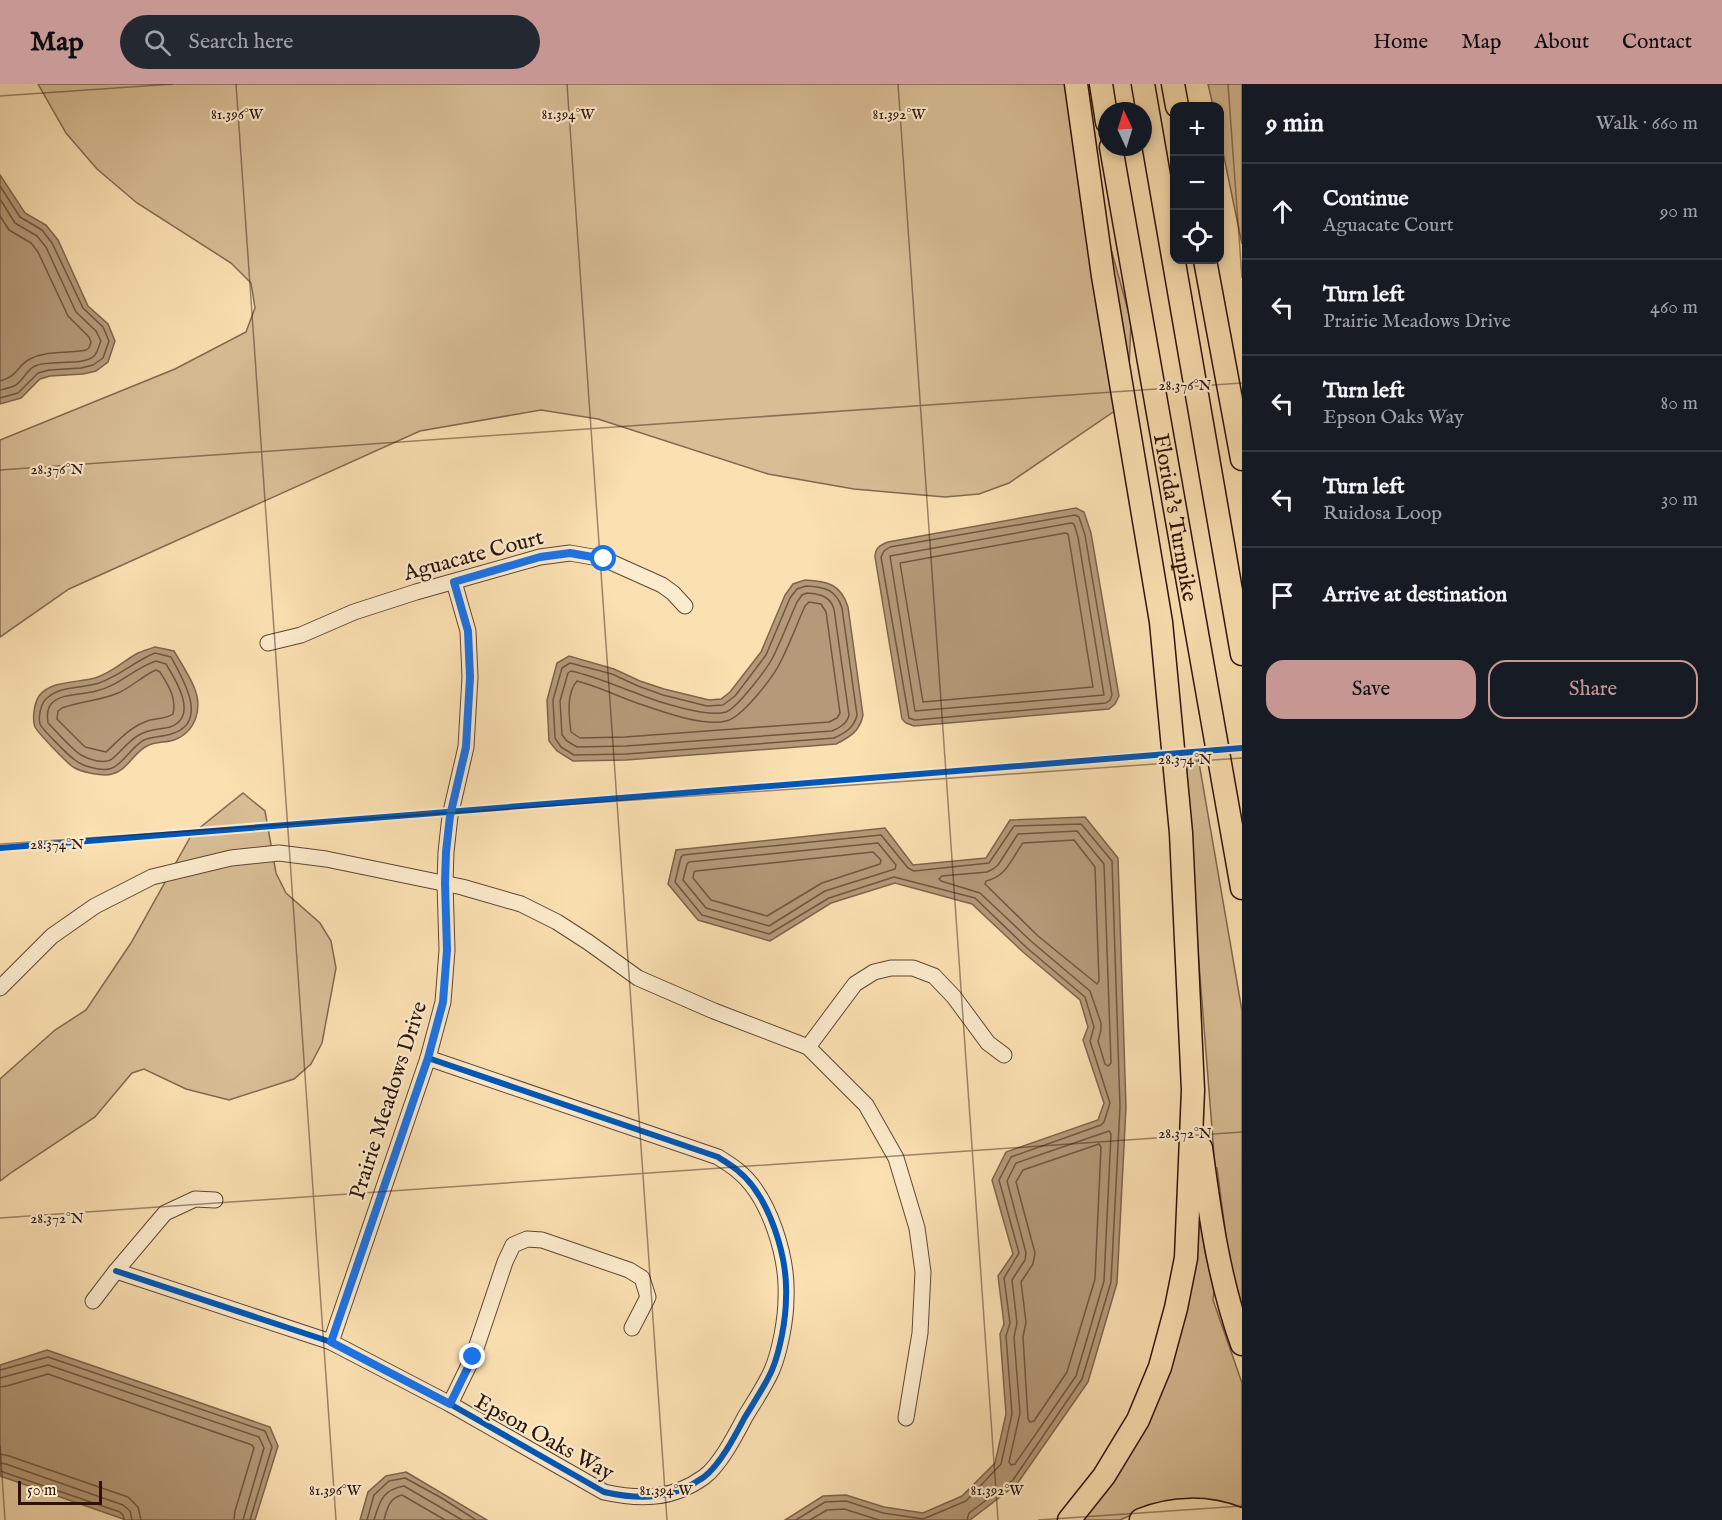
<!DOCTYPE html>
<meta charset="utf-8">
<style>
body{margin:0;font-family:"IM FELL English",serif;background:#242831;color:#f1f3f6}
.controls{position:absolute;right:18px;top:18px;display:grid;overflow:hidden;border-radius:12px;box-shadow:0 3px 9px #0003}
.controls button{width:54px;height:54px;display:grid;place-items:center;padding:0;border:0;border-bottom:2px solid #363941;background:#171b24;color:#f1f3f6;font:30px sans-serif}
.compass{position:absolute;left:1098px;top:18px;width:54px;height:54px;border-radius:50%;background:#171b24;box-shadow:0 3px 9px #0003;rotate:356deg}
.scale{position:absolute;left:18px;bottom:15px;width:84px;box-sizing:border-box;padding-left:6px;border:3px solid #2c1209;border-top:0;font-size:16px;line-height:21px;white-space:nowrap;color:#2c1209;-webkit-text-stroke:4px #fcebcd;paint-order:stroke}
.stop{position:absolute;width:18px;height:18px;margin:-14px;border:4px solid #1a73e8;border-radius:50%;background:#fff}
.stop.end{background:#1a73e8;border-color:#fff;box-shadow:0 2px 6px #0008}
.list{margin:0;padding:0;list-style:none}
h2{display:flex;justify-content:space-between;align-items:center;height:78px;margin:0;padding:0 24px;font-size:26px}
h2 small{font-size:20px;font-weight:400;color:#9ea1a6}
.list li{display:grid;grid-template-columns:39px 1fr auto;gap:18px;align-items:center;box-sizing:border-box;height:96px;padding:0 24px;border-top:2px solid #363941}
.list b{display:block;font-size:22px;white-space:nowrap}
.list p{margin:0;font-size:20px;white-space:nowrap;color:#9ea1a6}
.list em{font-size:20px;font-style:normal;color:#9ea1a6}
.actions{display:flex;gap:12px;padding:18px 24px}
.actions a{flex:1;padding:14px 0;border:2px solid #c59692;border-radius:18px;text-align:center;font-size:21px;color:#c59692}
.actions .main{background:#c59692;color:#111}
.icon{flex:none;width:33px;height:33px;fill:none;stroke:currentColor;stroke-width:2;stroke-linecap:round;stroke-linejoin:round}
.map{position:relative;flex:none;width:1242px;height:1436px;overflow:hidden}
header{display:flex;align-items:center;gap:36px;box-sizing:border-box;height:84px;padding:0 30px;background:#c59692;color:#111}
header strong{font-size:28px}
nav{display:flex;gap:33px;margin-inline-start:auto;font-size:21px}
.search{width:420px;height:54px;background:#242831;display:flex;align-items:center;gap:15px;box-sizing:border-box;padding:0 21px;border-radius:33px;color:#9ea1a6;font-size:22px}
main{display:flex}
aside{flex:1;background:#171b24}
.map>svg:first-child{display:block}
.green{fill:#d8bd95;stroke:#82684f;stroke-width:1.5}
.water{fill:#b59a79;stroke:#7e644c;stroke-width:1.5}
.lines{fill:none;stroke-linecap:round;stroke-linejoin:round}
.shore{stroke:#705641;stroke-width:1.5}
.minor-casing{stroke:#604633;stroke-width:17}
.highway-casing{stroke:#2c1209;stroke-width:25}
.minor{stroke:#fcebcd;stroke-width:15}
.highway{stroke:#fbe0b2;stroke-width:22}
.cycleway-casing{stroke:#fcebcd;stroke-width:10}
.cycleway{stroke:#0057b8;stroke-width:6}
.route{stroke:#1a73e8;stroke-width:8}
.ticks{fill:none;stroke:#2c1209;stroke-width:1.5;stroke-opacity:0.45}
.labels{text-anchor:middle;stroke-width:4.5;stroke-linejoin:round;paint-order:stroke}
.street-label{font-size:22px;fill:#2c1209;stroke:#fcebcd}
.ticks-label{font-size:15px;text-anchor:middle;fill:#2c1209;stroke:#fcebcd;stroke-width:4.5;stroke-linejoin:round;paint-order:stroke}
</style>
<header>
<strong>Map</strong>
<div class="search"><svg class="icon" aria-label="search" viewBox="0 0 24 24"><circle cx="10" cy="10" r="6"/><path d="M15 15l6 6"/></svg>Search here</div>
<nav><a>Home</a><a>Map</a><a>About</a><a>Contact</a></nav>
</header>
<main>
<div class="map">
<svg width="1242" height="1436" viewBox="0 0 1242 1436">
<rect width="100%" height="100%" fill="#fbe0b2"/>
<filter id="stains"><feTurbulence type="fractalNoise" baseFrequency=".00333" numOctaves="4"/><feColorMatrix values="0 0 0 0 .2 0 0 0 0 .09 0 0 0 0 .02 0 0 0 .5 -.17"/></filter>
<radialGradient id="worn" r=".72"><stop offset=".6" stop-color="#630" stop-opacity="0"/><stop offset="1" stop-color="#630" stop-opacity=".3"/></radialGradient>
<g class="green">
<polygon points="38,0 1073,0 1078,46 1131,237 1128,308 1119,324 1009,399 979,410 945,413 854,405 768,390 598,335 541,326 420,347 69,505 0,553 0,356 175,285 246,248 255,224 251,199 231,179 137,119 97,85 66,49"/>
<polygon points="1208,0 1242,0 1242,160 1220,54 1220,22 1213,22"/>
<polygon points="1198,673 1242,927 1242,1226 1228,1168 1217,1084 1215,1083 1196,841 1186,674"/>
<polygon points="243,709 265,727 276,789 286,809 320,839 331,857 336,884 322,959 311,980 294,995 229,1016 186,1005 144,985 132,989 95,1033 12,1088 0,1097 0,995 55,946 86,926 131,859 192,750"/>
<polygon points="1196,1105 1205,1168 1214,1207 1213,1216 1242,1299 1242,1427 1138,1428 1120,1436 1080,1436 1130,1365"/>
</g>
<g class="water">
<polygon points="0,91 25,129 46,141 58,156 88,222 108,240 115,257 108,278 96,287 83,290 50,292 40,295 21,314 0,320"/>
<path d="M1076 424 1084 428 1091 449 1119 612 1115 620 1109 625 914 642 906 639 902 635 875 473C875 464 880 461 888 458Z"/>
<path d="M805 496C827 497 841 500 848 523L863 631C860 647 850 653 836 660L626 676 573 677 557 667 549 657 547 616 557 579 569 572 614 585 640 597 664 605 709 616 721 615 730 608 761 568 785 511 793 500Z"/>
<path d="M155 563 174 567C181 579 189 591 194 603 203 624 196 648 174 656 165 659 156 657 147 662 134 668 127 687 112 690 103 693 81 688 73 683 67 679 38 649 35 643 32 635 34 620 39 612 51 596 78 599 95 594 112 589 123 577 138 569 143 567 149 565 155 563Z"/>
<polygon points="1085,733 1118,774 1126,1023 1117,1199 1088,1298 1017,1400 970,1436 785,1436 823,1412 846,1411 884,1423 923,1429 962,1412 995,1379 1006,1330 1000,1250 1004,1240 998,1192 1013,1170 992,1096 1006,1068 1098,1036 1104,1019 1083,956 1088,943 1080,916 1023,868 972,820 895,799 831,819 770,857 698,836 668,800 676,766 885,744 913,781 986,774 1010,736"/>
<polygon points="47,1266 270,1343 278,1362 255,1436 126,1436 0,1392 0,1281"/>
<polygon points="406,1388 487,1436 360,1436 368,1408 386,1392"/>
</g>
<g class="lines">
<g class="shore">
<polyline points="0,102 20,133 42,146 52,159 83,224 103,243 109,257 103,274 93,281 81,284 49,286 38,289 18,309 0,314"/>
<path d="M0 115 15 139 37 152 46 163 76 228 96 247 101 257C99 261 98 267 95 271 84 283 50 275 35 282 26 286 23 298 14 302 10 304 4 305 0 306"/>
<path d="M0 132 9 146 31 159 38 168 68 232 89 253 91 258 89 264 86 266C67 270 47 266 30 275 16 282 19 292 0 297"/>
<polygon points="1075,431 1079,433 1085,451 1112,611 1110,616 1106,619 915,636 909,634 881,473 884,467 890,463"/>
<polygon points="1071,439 1074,440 1078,453 1104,611 915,627 890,472"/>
<polygon points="1065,449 1068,450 1069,455 1093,603 923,618 900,479"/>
<path d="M806 502C824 503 836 505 842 524L857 631C854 644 845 649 834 654L626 670 574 671 561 663 555 654 553 616 562 584 570 579 612 590 638 602 663 611 707 622 723 621 735 612 766 571 790 514 797 505Z"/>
<path d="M807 509C820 510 830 512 834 525L849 631C847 640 839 644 832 647L626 662 577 663 567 657 562 651 560 617 568 589 571 587C594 592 614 601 636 609 655 617 707 634 726 628 737 624 767 585 773 573 782 555 789 536 797 518L802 511Z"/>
<path d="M809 518 821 520 826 528 840 629 837 634 829 638 625 653 580 654 571 648C569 633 566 609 577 597 598 602 616 612 637 619 660 627 703 643 726 637 742 634 774 592 781 577 790 559 797 540 805 522Z"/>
<path d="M155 569 171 573C183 595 210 639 171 650 162 653 153 652 144 656 132 662 122 682 109 685 100 687 82 682 75 676 69 672 42 645 40 640 38 632 41 619 47 614 61 601 82 605 99 599 119 592 135 577 155 569Z"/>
<path d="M156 577 166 580C176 596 199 633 170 643 159 646 150 644 139 651 128 657 121 668 112 675 104 681 88 675 81 671 72 666 56 647 48 639 47 633 47 625 51 620 60 609 83 611 96 607 119 602 134 584 156 577Z"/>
<path d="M156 586 160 588C168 601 177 614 173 630 166 635 158 634 150 636 131 642 120 655 106 668L85 663 57 635 58 627 62 624C80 617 100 617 118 609 132 603 142 592 156 586Z"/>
<polygon points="1077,747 1104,780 1111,979 1108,982 1105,980 1098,957 1101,946 1101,939 1090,907 1032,858 980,809 941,797 939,795 942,792 987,788 993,785 998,781 1018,750"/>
<path d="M1074 756 1095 783 1099 897 1097 900 1038 852 985 800 986 797C1007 793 1012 773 1023 759Z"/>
<polygon points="878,759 896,781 895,785 825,807 769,842 706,824 683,796 687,780 689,778"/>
<polygon points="873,768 881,776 880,780 822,799 767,832 711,816 693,794 694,788 696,787"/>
<polygon points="1109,1047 1111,1050 1104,1197 1076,1292 1015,1380 1011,1381 1009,1378 1020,1329 1014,1253 1017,1239 1012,1196 1025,1176 1026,1169 1007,1097 1016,1079"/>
<polygon points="1099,1060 1101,1063 1095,1195 1067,1288 1034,1337 1030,1338 1028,1335 1023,1253 1026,1238 1021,1198 1033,1180 1035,1169 1016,1098 1023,1086"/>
<polyline points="0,1286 48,1273 265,1347 272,1363 250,1436"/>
<polyline points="0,1294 48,1281 259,1353 264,1364 243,1436"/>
<polyline points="0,1303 7,1302 48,1290 252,1361 254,1364 235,1427 234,1436"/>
<polyline points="0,1370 9,1372 128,1413 138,1423 141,1436"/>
<polyline points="0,1379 6,1380 123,1421 130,1427 132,1436"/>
<polyline points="0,1387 120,1428 123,1431 124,1436"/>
<polyline points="367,1436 374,1411 389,1397 405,1394 440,1413 476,1436"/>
<path d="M374 1436C380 1417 382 1406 404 1402L462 1436"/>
<path d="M384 1436C387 1425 389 1414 402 1411L445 1436"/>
<polyline points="796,1436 825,1418 846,1417 883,1429 923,1435 966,1417 1001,1380 1012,1330 1006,1252 1010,1239 1004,1194 1019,1169 999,1096 1011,1073 1101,1041 1104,1038 1110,1019 1090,957 1094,943 1085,913 1027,864 975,814 894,793 829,814 769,850 702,831 675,798 681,773 683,771 881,751 908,784 914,787 989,779 1014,742 1081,740 1112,777 1120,1023 1111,1198 1082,1295 1013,1396 969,1429 967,1436"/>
<polyline points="810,1436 827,1426 844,1425 879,1436"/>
</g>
<defs>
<g id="minor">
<polyline points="268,559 301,551 354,528 416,508 540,473 570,469 604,475 662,501 673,509 685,522"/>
<polyline points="0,904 52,852 95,822 152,793 231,774 279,769 326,775 462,803 521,820 557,838 588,858 638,894 714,927 808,963 866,1021 896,1074 917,1144 923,1188 920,1249 906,1334"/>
<polyline points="808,963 855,900 874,888 891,884 913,884 934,892 954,913 988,959 1004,971"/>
<path d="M116 1187 331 1258 450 1320 604 1408C640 1416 672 1416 704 1393 720 1381 735 1352 745 1333 754 1318 765 1302 772 1286 780 1267 786 1235 786 1214 788 1174 770 1112 737 1086 731 1081 724 1077 718 1073L428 974"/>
<polyline points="93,1217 116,1187 165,1129 195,1115 215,1116"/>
<polyline points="331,1258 428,974 443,918 447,866 445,799 446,768 450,732 466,663 470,593 468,547 454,498"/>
<polyline points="450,1320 473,1273 505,1178 513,1161 527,1155 542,1156 629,1186 642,1194 648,1213 632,1244"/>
</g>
<g id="highway">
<polyline points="1101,0 1107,38"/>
<polyline points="1143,0 1242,570"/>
<polyline points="1173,0 1177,22"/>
<path id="s1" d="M1111 63 1242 804"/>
<polyline points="1205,176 1242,375"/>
<path d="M1201 1064C1210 1131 1219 1196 1242 1260"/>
<polyline points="1069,1436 1104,1392 1138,1336 1160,1283 1176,1224 1186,1174 1193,1006 1181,749 1161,538 1103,192 1076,0"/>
<path d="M1141 1436C1172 1423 1209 1422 1241 1436"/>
</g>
</defs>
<use href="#minor" class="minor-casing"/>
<use href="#highway" class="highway-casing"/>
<use href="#minor" class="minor"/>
<use href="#highway" class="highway"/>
<defs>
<g id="cycleway">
<polyline points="0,764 1242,664"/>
<path d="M116 1187 331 1258 450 1320 604 1408C640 1416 672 1416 704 1393 720 1381 735 1352 745 1333 754 1318 765 1302 772 1286 780 1267 786 1235 786 1214 788 1174 770 1112 737 1086 731 1081 724 1077 718 1073L428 974"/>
</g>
</defs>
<use href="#cycleway" class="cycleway-casing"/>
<use href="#cycleway" class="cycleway"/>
</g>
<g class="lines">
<polyline class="route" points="473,1273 450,1320 331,1258 428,974 443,918 447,866 445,799 446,768 450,732 466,663 470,593 468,547 454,498 540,473 570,469 604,475"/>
</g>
<path class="ticks" d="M236 0 336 1436M567 0 667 1436M898 0 998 1436M1228 0 1242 194M0 12 173 0M0 386 1242 299M0 760 1242 674M0 1134 1242 1048M0 1361 5 1436M1038 1436 1242 1422"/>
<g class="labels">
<g class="street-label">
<text dy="8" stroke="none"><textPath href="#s1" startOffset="376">Florida's Turnpike</textPath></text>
<text transform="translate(473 470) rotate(-15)" y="8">Aguacate Court</text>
<text transform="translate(387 1016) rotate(-72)" y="8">Prairie Meadows Drive</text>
<text transform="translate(545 1352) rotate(29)" y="8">Epson Oaks Way</text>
</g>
</g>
<g class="ticks-label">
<text x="237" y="35">81.396°W</text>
<text x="568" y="35">81.394°W</text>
<text x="899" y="35">81.392°W</text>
<text x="1185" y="306">28.376°N</text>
<text x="57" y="390">28.376°N</text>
<text x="1185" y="680">28.374°N</text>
<text x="57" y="765">28.374°N</text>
<text x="1185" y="1054">28.372°N</text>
<text x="57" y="1139">28.372°N</text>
<text x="335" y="1411">81.396°W</text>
<text x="666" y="1411">81.394°W</text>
<text x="997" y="1411">81.392°W</text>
</g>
<rect width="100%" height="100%" filter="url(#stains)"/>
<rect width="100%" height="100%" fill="url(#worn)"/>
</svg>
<div class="controls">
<button>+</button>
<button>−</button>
<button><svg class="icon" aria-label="locate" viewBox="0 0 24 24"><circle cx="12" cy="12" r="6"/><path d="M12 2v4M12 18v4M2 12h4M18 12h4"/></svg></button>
</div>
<svg class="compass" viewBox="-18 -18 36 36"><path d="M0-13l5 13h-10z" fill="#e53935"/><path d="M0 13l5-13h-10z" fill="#9ea1a6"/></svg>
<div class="scale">50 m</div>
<div class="stop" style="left:604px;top:475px"></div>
<div class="stop end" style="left:473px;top:1273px"></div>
</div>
<aside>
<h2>9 min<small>Walk · 660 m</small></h2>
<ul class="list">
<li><svg class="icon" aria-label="ahead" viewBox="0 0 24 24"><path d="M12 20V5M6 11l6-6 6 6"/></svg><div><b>Continue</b><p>Aguacate Court</p></div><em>90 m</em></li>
<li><svg class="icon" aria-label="left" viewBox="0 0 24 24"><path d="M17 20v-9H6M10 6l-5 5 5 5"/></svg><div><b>Turn left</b><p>Prairie Meadows Drive</p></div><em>460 m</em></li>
<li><svg class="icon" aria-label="left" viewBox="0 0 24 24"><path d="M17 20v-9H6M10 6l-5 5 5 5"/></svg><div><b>Turn left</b><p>Epson Oaks Way</p></div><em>80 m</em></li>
<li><svg class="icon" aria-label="left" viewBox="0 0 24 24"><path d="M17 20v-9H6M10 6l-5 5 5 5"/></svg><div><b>Turn left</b><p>Ruidosa Loop</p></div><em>30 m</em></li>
<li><svg class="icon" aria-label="arrive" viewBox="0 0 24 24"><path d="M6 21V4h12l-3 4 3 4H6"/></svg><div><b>Arrive at destination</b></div></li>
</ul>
<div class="actions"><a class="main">Save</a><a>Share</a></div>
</aside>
</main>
